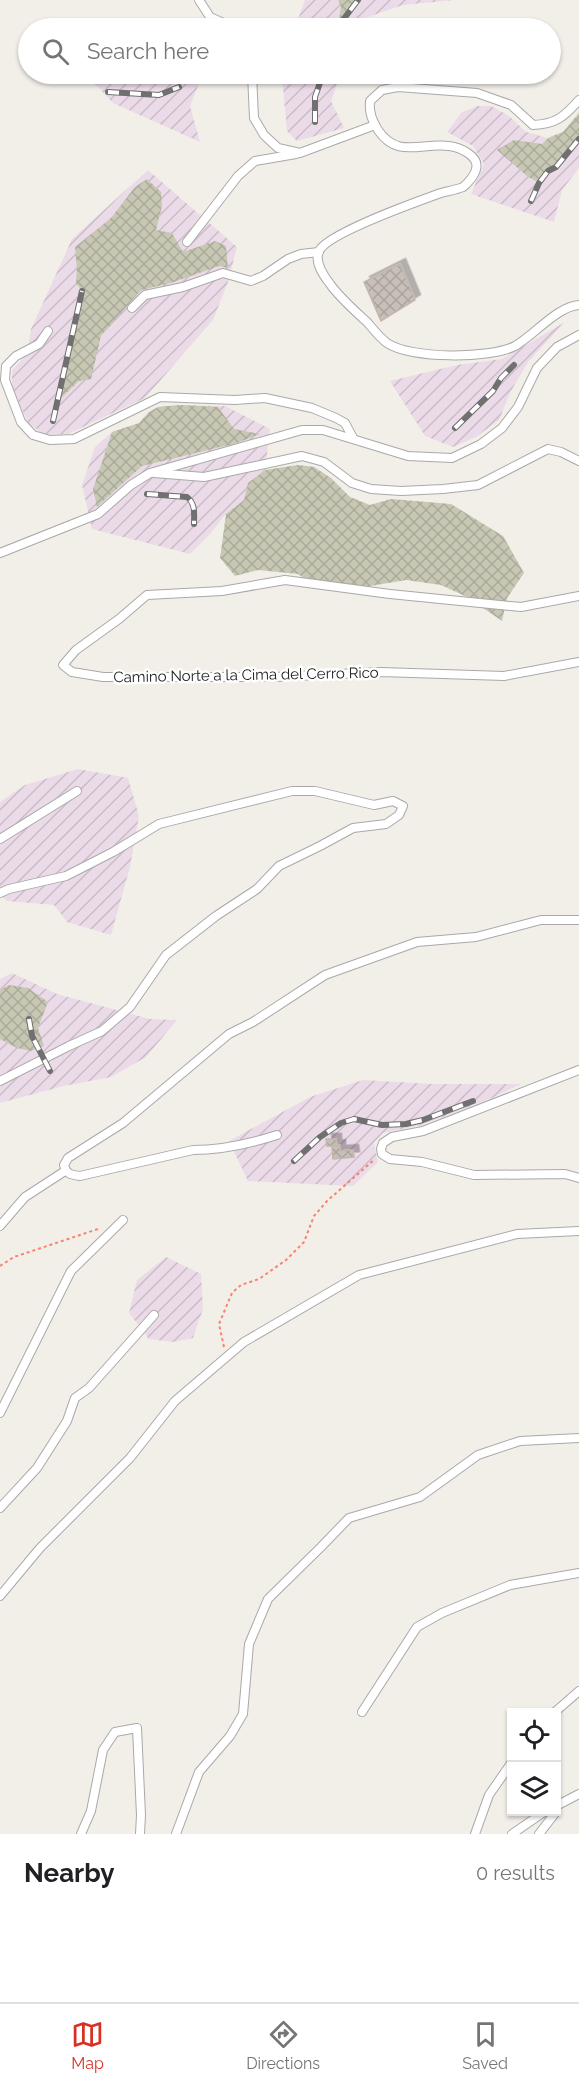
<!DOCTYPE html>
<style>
body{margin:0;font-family:Raleway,sans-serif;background:#f6f6f6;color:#202124}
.controls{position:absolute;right:18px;bottom:18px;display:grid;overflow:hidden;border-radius:0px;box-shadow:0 2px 4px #0004}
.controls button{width:54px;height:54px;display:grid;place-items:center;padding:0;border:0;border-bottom:2px solid #e0e0e0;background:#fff;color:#202124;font:30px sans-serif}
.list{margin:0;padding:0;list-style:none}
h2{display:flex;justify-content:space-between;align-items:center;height:78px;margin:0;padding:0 24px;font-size:26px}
h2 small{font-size:20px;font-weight:400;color:#757577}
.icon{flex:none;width:33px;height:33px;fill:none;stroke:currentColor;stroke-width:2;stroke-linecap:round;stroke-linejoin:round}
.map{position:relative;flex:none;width:579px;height:1834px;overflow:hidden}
.search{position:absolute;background:#fff;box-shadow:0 2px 4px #0004;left:18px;right:18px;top:18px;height:66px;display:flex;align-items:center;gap:15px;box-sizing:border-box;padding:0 21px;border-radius:33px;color:#757577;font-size:22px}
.sheet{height:168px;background:#fff}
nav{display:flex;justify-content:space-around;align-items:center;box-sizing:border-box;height:84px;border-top:2px solid #e0e0e0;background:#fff;font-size:16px;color:#757577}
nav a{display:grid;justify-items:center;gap:3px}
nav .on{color:#d93025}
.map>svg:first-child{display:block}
.industrial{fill:url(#industrial-furrows)}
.construction{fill:url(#construction-cross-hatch)}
.building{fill:url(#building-cross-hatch);stroke:#c4b6ab;stroke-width:1.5;filter:url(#shadow)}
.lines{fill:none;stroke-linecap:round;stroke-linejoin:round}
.lane-casing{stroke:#a9a9a9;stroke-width:10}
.path{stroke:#fa8072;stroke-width:2;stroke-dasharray:3 3;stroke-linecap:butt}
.lane{stroke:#fff;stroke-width:8}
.rail-casing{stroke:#707070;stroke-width:6}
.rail{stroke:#fff;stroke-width:4;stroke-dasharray:11;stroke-linecap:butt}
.labels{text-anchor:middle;stroke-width:5;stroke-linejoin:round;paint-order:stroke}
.street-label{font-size:15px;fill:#222;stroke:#fff}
</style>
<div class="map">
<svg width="579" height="1834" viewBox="0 0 579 1834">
<defs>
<pattern id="industrial-furrows" width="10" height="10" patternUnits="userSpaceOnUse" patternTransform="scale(1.5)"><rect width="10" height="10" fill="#ebdbe8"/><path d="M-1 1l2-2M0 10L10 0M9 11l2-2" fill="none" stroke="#c9bcc7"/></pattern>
<pattern id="construction-cross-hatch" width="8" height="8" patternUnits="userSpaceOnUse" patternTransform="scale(1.5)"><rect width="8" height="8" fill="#c7c7b4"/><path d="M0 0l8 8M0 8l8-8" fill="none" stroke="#abab9a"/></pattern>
<pattern id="building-cross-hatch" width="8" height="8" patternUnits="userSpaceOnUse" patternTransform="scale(1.5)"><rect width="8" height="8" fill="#c7bfb8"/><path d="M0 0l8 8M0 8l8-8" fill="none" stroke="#aba49e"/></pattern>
<filter id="shadow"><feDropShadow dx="5.5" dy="-5.5" stdDeviation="0" flood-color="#0004"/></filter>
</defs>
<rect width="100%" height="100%" fill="#f2efe9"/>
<g class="industrial">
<polygon points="305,0 454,0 403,5 362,19 358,28 298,28 297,22"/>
<polygon points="112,74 200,74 201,78 190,106 200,142 113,103 95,84"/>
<polygon points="285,74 341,74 331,101 344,128 297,141 287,131 282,77"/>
<polygon points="477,106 491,106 509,116 526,132 548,138 563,132 579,112 579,168 562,190 554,222 471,194 484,164 473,146 447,132 461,113"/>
<polygon points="148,170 237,247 228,282 213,320 145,398 68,434 45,435 29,424 12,390 12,370 27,354 31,329 72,239"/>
<polygon points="565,322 528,362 511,391 499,420 476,437 453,447 425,436 390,381 457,365 502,359"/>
<polygon points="180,405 225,406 270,429 265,470 248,483 244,500 226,514 210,534 190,554 92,529 82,485 95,447 112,432 139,423 149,412 158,407"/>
<polygon points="78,769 128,778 139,816 130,867 111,935 67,922 54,905 7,901 0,894 0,802 25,785"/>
<polygon points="12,973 57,994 150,1019 177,1020 146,1057 111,1077 64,1086 0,1103 0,979"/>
<polygon points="363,1080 433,1084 521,1084 492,1098 422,1125 383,1133 374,1143 378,1162 353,1186 248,1181 229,1141 310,1097"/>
<polygon points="166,1257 201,1274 203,1309 193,1338 173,1342 149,1339 129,1313 137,1280"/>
</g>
<g class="construction">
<polygon points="338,0 358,0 338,27 341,6"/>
<polygon points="579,113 579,139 556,167 548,171 539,183 527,176 497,150 514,140 542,144 548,138 563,132"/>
<polygon points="147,179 161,192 162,206 156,230 172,233 183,252 215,241 226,246 228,268 219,266 171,283 141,290 101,336 91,379 79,381 56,403 82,291 76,283 77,269 75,247 111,218 135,187"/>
<polygon points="180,405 218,407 234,429 260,434 237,443 142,466 97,507 93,489 112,432 139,423 149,412 158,407"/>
<polygon points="298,465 314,467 331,478 350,497 370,505 391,499 451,504 503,536 524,573 507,598 502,621 467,597 441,585 406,580 346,590 320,589 298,574 258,570 235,576 220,558 226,514 244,500 248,483 265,470"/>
<polygon points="9,985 28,988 48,1002 38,1028 44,1046 31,1051 17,1048 0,1039 0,990"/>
</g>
<g class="building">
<polygon points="400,264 415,300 381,321 364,282"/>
<polygon points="326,1139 336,1139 336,1146 327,1146"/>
<polygon points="340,1145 340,1151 353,1150 354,1157 333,1159 332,1146"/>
</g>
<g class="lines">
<defs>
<g id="lane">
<polyline points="199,0 210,17 228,25 231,28"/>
<polyline points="252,74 254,118 264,135 278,148 300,153 375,125"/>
<path d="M579 100C564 117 556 124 533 125L511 105 477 93 398 87 382 90 370 101C369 113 372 120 378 130 397 159 422 142 449 146 459 147 480 156 476 169 475 175 468 183 463 187 456 190 448 191 441 193 419 201 328 233 319 251 314 262 323 275 330 284 340 298 355 311 368 323 373 329 380 338 387 343 410 359 490 359 515 346 534 335 558 306 579 305"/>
<polyline points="187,242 238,176 255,161 296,154"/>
<polyline points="132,308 145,295 183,287 223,273 251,281 263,276 288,259 301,254 319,252"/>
<polyline points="48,331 39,344 16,356 6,366 5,380 21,422 33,435 50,440 74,439 160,397 235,400 265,398 312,408 336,418 345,423 353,438"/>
<polyline points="154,473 204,477 302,456 324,462 352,483 371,489 401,491 443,489 478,485 548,449 561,452 579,461"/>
<polyline points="0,553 98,514 131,485 150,473 302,430 323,430 408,456 452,458 481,444 502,428 518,407 537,368 557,347 579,335"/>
<polyline points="579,596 521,607 390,594 285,580 222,591 147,595 119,619 76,650 63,665 72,672 103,677 275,677 381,672 504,676 579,662"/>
<polyline points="0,839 77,791"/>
<polyline points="0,893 9,889 66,876 113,852 159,824 292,791 315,791 374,805 393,801 403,806 399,815 386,824 353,828 320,846 279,866 257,889 216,916 166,955 130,1007 102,1031 69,1046 0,1081"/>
<polyline points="579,1070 423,1131 392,1137 383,1143 381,1149 382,1154 390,1159 422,1162 474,1175 565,1174 579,1178"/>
<path d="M277 1135C249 1144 222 1150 193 1150L80 1176C71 1175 66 1174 64 1165L68 1158 123 1123 229 1034 253 1022 325 975 417 942 476 937 541 920H579"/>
<polyline points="0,1226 25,1197 65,1171"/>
<polyline points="0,1413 71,1271 123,1220"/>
<polyline points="0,1508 37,1468 67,1421 75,1398 89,1388 154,1315"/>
<polyline points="0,1596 40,1548 130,1458 175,1401 244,1342 359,1275 517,1234 579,1231"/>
<polyline points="362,1712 417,1627 442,1613 510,1585 579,1573"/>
<polyline points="555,1712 579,1691"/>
<polyline points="556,1806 579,1794"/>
<polyline points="81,1834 91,1811 103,1750 115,1732 137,1728 141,1815 140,1834"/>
<polyline points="176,1834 199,1772 230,1736 243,1714 249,1644 268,1599 321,1547 349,1518 420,1497 478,1455 520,1441 579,1438"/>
<polyline points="475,1834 489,1795 512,1762"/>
<polyline points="512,1834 544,1812"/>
<polyline points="539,1834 556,1812"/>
</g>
</defs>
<use href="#lane" class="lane-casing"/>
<g class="path">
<polyline points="0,1266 14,1257 98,1229"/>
<polyline points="224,1347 219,1324 232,1293 241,1285 259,1279 286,1260 304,1242 314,1216 327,1201 375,1159"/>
</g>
<use href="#lane" class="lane"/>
<defs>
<g id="rail">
<polyline points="337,28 358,0"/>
<polyline points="108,92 159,95 179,87"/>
<polyline points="315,122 315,97 323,74"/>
<polyline points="531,201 539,183 548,171 556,167 579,139"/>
<polyline points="53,421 82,291"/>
<polyline points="455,428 493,391 501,378 514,365"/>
<path d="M147 494 187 497C196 504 194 514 194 524"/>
<polyline points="29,1019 32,1036 50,1071"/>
<polyline points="294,1161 320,1137 341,1123 354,1119 382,1125 406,1124 423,1120 473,1101"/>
</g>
</defs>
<use href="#rail" class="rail-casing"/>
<use href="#rail" class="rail"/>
</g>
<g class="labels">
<g class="street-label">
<text transform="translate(246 675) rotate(-1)" y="5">Camino Norte a la Cima del Cerro Rico</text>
</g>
</g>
</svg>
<div class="controls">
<button><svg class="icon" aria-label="locate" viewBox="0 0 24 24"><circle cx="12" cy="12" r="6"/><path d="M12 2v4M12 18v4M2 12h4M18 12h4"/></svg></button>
<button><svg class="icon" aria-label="layers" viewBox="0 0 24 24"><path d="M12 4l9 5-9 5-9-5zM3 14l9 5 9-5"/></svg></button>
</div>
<div class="search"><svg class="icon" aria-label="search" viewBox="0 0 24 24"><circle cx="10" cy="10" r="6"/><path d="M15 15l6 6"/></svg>Search here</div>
</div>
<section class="sheet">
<h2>Nearby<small>0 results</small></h2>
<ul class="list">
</ul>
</section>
<nav>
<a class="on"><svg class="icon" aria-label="map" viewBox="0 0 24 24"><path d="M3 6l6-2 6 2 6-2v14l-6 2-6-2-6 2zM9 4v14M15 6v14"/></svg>Map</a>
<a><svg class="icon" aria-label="directions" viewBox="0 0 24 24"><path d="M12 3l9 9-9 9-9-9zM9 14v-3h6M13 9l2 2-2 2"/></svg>Directions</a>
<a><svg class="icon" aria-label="saved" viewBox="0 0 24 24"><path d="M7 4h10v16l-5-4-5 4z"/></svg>Saved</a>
</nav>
